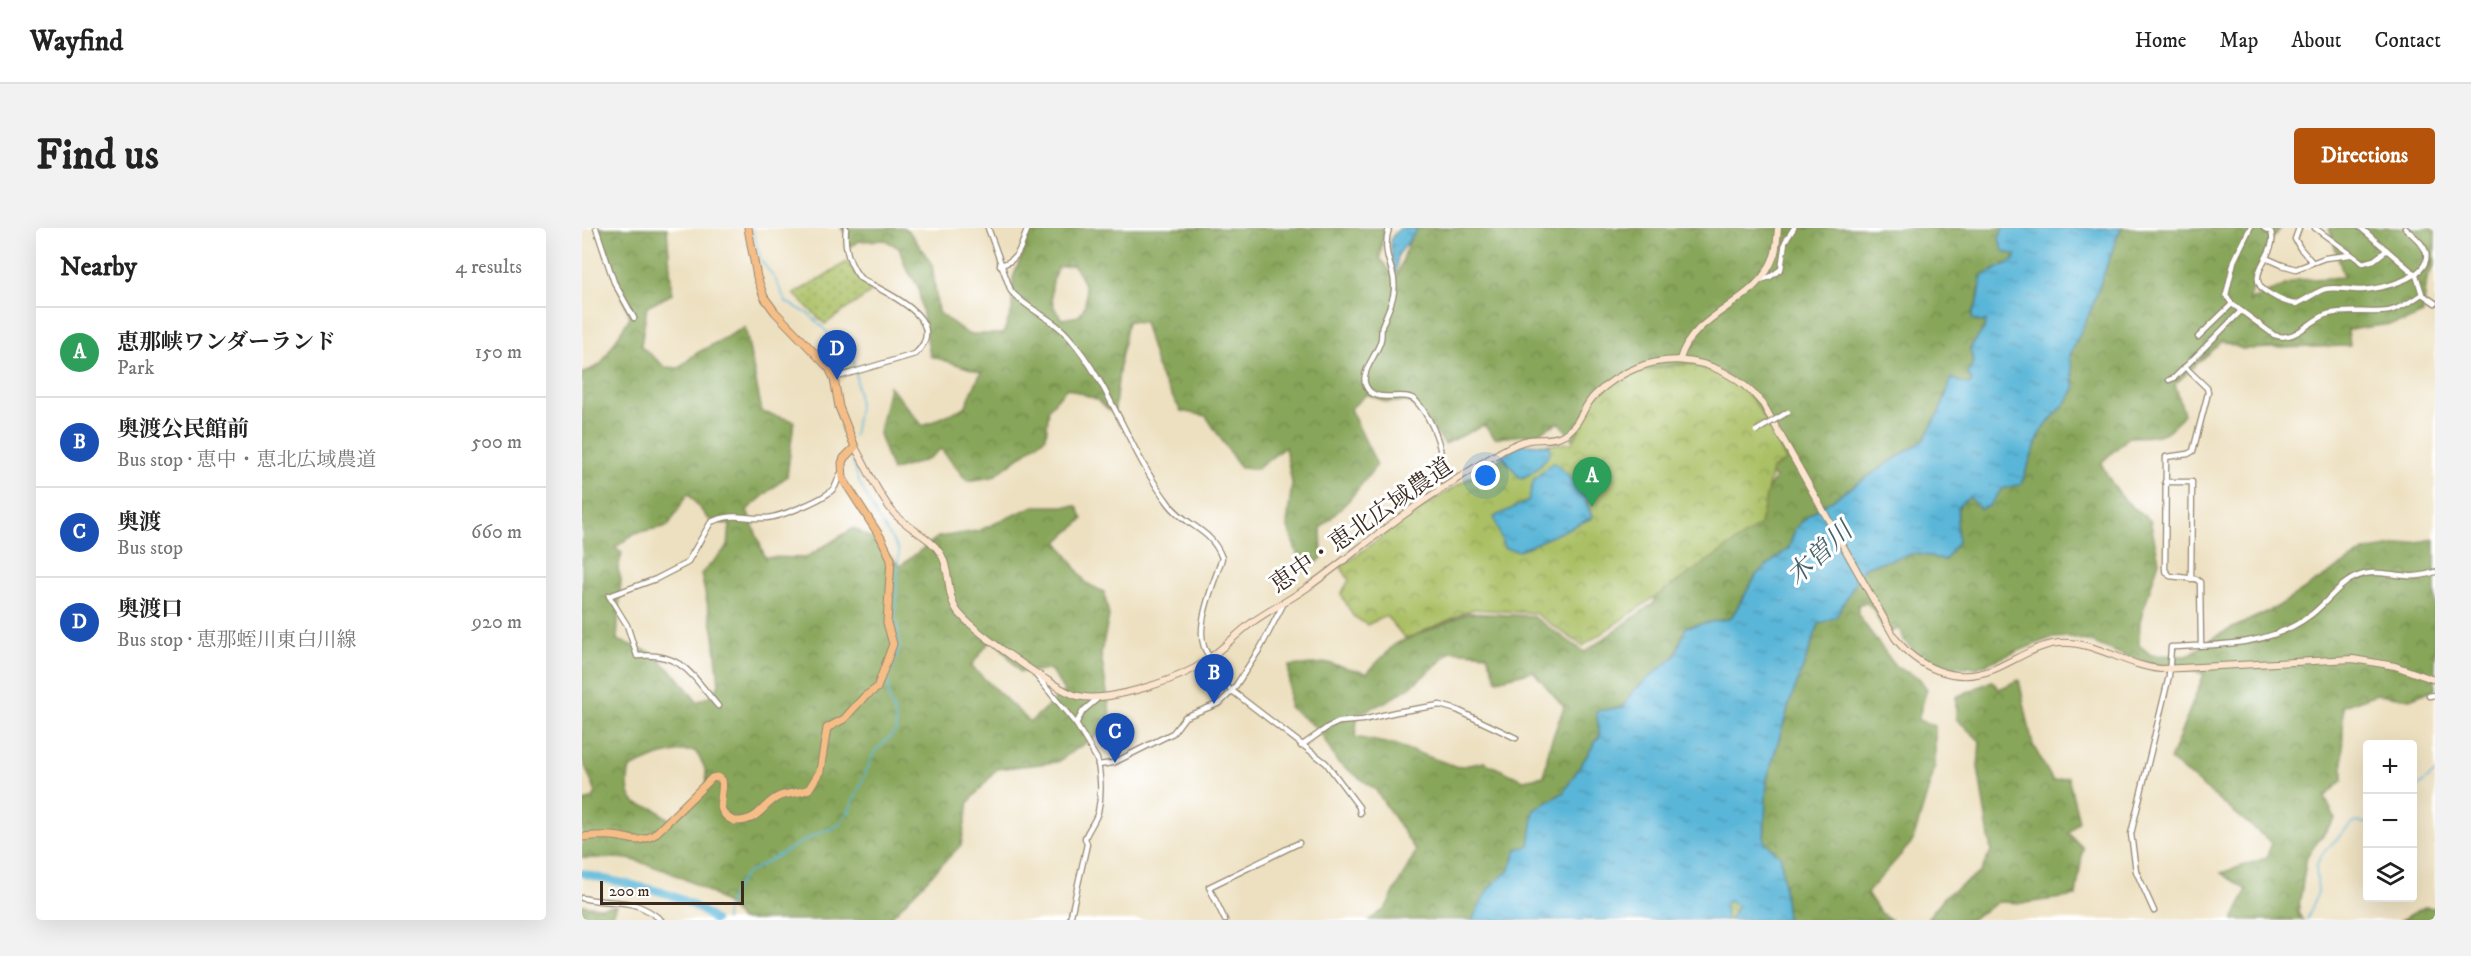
<!DOCTYPE html>
<meta charset="utf-8">
<style>
body{margin:0;font-family:"IM FELL DW Pica","Noto Serif JP",serif;background:#f2f2f2;color:#222}
.controls{position:absolute;right:18px;bottom:18px;display:grid;overflow:hidden;border-radius:6px;box-shadow:0 6px 24px #0002}
.controls button{width:54px;height:54px;display:grid;place-items:center;padding:0;border:0;border-bottom:2px solid #e0e0e0;background:#fff;color:#222;font:30px sans-serif}
.scale{position:absolute;left:18px;bottom:15px;width:144px;box-sizing:border-box;padding-left:6px;border:3px solid #3b2a1e;border-top:0;font-size:16px;line-height:21px;white-space:nowrap;color:#3b2a1e;-webkit-text-stroke:4px #fff;paint-order:stroke}
.you{position:absolute;left:904px;top:248px;width:21px;height:21px;margin:-15px;border:4px solid #fff;border-radius:50%;background:#1a73e8;box-shadow:0 0 0 9px #1a73e833}
.badge{display:grid;place-items:center;width:39px;height:39px;border-radius:50%;background:#b45309;color:#fff;font-size:20px;font-weight:700}
.pin{position:absolute;translate:-50% -50px;filter:drop-shadow(0 2px 3px #0008)}
.pin::after{content:'';position:absolute;top:32px;width:21px;height:18px;background:inherit;clip-path:polygon(0 0,100% 0,50% 100%)}
.list{margin:0;padding:0;list-style:none}
h2{display:flex;justify-content:space-between;align-items:center;height:78px;margin:0;padding:0 24px;font-size:26px}
h2 small{font-size:20px;font-weight:400;color:#767676}
.list li{display:grid;grid-template-columns:39px 1fr auto;gap:18px;align-items:center;box-sizing:border-box;height:90px;padding:0 24px;border-top:2px solid #e0e0e0}
.list b{display:block;font-size:22px;white-space:nowrap}
.list p{margin:0;font-size:20px;white-space:nowrap;color:#767676}
.list em{font-size:20px;font-style:normal;color:#767676}
.icon{flex:none;width:33px;height:33px;fill:none;stroke:currentColor;stroke-width:2;stroke-linecap:round;stroke-linejoin:round}
.map{position:relative;flex:none;width:1853px;height:692px;overflow:hidden;border-radius:6px}
header{display:flex;align-items:center;gap:36px;box-sizing:border-box;height:84px;padding:0 30px;background:#fff;border-bottom:2px solid #e0e0e0}
header strong{font-size:28px}
nav{display:flex;gap:33px;margin-inline-start:auto;font-size:21px}
.intro{display:flex;align-items:center;justify-content:space-between;box-sizing:border-box;height:144px;padding:0 36px}
h1{margin:0;font-size:42px}
.button{padding:15px 27px;border-radius:6px;background:#b45309;color:#fff;font-size:21px;font-weight:700}
main{display:flex;gap:36px;padding:0 36px}
aside{flex:1;background:#fff;border-radius:6px;box-shadow:0 6px 24px #0002}
.map>svg:first-child{display:block}
.grass{fill:url(#grass-dots);stroke:#737542;stroke-width:1.5}
.forest{fill:url(#forest-crowns);stroke:#62683c;stroke-width:1.5;fill-rule:evenodd}
.park{fill:url(#park-crowns);stroke:#737542;stroke-width:1.5}
.water{fill:url(#water-ripples);stroke:#4a707b;stroke-width:1.5}
.lines{fill:none;stroke-linecap:round;stroke-linejoin:round}
.stream{stroke:#5ab6d8;stroke-width:1.5}
.river{stroke:#5ab6d8;stroke-width:8}
.street-casing{stroke:#94856f;stroke-width:7}
.secondary-casing{stroke:#94856f;stroke-width:8}
.primary-casing{stroke:#94856f;stroke-width:9}
.street{stroke:#fff;stroke-width:4.5}
.secondary{stroke:#fbe5cf;stroke-width:6}
.primary{stroke:#f6be87;stroke-width:7}
.street-bridge-casing{stroke:#94856f;stroke-width:7;stroke-linecap:butt}
.street-bridge{stroke:#fff;stroke-width:4.5}
.labels{text-anchor:middle;stroke-width:6;stroke-linejoin:round;paint-order:stroke}
.street-label{font-size:24px;fill:#3b2a1e;stroke:#fff}
.water-label{font-size:26px;font-style:italic;fill:#476268;stroke:#fff}
</style>
<header>
<strong>Wayfind</strong>
<nav><a>Home</a><a>Map</a><a>About</a><a>Contact</a></nav>
</header>
<div class="intro"><h1>Find us</h1><a class="button">Directions</a></div>
<main>
<aside>
<h2>Nearby<small>4 results</small></h2>
<ul class="list">
<li><span class="badge" style="background:#2e9e5b">A</span><div><b>恵那峡ワンダーランド</b><p>Park</p></div><em>150 m</em></li>
<li><span class="badge" style="background:#1a4fb4">B</span><div><b>奥渡公民館前</b><p>Bus stop · 恵中・恵北広域農道</p></div><em>500 m</em></li>
<li><span class="badge" style="background:#1a4fb4">C</span><div><b>奥渡</b><p>Bus stop</p></div><em>660 m</em></li>
<li><span class="badge" style="background:#1a4fb4">D</span><div><b>奥渡口</b><p>Bus stop · 恵那蛭川東白川線</p></div><em>920 m</em></li>
</ul>
</aside>
<div class="map">
<svg width="1853" height="692" viewBox="0 0 1853 692">
<defs>
<pattern id="grass-dots" width="8" height="8" patternUnits="userSpaceOnUse" patternTransform="scale(1.5)"><rect width="8" height="8" fill="#abc065"/><path d="M2 2h.1M6 6h.1" fill="none" stroke="#8c9c53" stroke-width="1.8" stroke-linecap="round"/></pattern>
<pattern id="forest-crowns" width="20" height="18" patternUnits="userSpaceOnUse" patternTransform="scale(1.5)"><rect width="20" height="18" fill="#88a65a"/><path d="M2 6a3 3 0 1 1 6 0M12 15a3 3 0 1 1 6 0" fill="none" stroke="#70874a"/></pattern>
<pattern id="park-crowns" width="20" height="18" patternUnits="userSpaceOnUse" patternTransform="scale(1.5)"><rect width="20" height="18" fill="#abc065"/><path d="M2 6a3 3 0 1 1 6 0M12 15a3 3 0 1 1 6 0" fill="none" stroke="#8c9c53"/></pattern>
<pattern id="water-ripples" width="26" height="14" patternUnits="userSpaceOnUse" patternTransform="scale(1.5)"><rect width="26" height="14" fill="#5ab6d8"/><path d="M2 4q2-2 4 0t4 0M15 11q2-2 4 0t4 0" fill="none" stroke="#4c94af"/></pattern>
</defs>
<rect width="100%" height="100%" fill="#fff"/>
<filter id="ink" filterUnits="userSpaceOnUse"><feTurbulence type="fractalNoise" baseFrequency=".0167" numOctaves="2"/><feDisplacementMap in="SourceGraphic" scale="12" xChannelSelector="R" yChannelSelector="G"/><feConvolveMatrix kernelMatrix="1 2 1 2 8 2 1 2 1" color-interpolation-filters="sRGB"/></filter>
<filter id="wash" filterUnits="userSpaceOnUse"><feTurbulence type="fractalNoise" baseFrequency=".008" numOctaves="4" result="noise"/><feDisplacementMap in="SourceGraphic" scale="24" xChannelSelector="R" yChannelSelector="G"/><feGaussianBlur stdDeviation="1.35" result="paint"/><feColorMatrix in="noise" values="0 0 0 0 0 0 0 0 0 0 0 0 0 0 0 0 0 1.4 0 .05"/><feComposite in="paint" operator="in"/></filter>
<g filter="url(#wash)">
<rect width="100%" height="100%" fill="#ede0c0"/>
<polygon class="grass" points="265,34 289,64 243,96 212,66"/>
<g class="forest">
<path d="M16 0H85L90 66 65 79 59 118 83 139 97 140 113 126 163 99 180 184 212 193 205 248 165 282 183 329 223 330 272 300 294 314 318 338 356 309 396 303 452 278H495L501 291 476 314 504 355 522 364 527 388 519 426 530 497 475 534 415 541 387 574 379 617 306 692H158C140 663 83 641 51 632 36 628 16 631 0 630V573L9 571 14 565 0 531V146L19 136 48 89ZM106 265 126 291 148 297 146 318 119 346 132 407 137 457 130 467 115 474 95 448 68 424 35 412 39 351 36 341 40 325 33 320 53 305 86 298ZM411 409 438 444 469 442 482 463 448 494 389 438ZM99 523H113C138 556 120 575 89 592 83 589 78 584 73 581 68 578 60 579 55 576 44 569 45 551 48 540L76 528Z"/>
<path d="M259 0H322L327 3 350 36 356 84 386 106H421L430 82 431 50 450 0H802L798 30 814 51 832 0H1421L1417 11 1434 26 1432 32 1399 49 1395 76 1389 86 1404 92 1402 101 1388 120 1391 133 1386 147 1391 153 1387 157 1363 165 1360 178 1342 212 1227 287 1213 301 1207 320 1175 346 1149 390 1104 399 1093 428 1050 464 1042 479 1014 483 1018 507 981 565 952 582 947 619 935 621 928 641 907 660 890 692H787L803 681 834 623 793 561 755 534 737 502 707 479V438L746 435 785 445 813 416 887 385 950 388 1003 424 1073 374 1070 313 1174 282 1193 250 1143 203 1023 252 977 194 954 206 913 210 902 197 863 216 829 174H805L785 166 768 181 795 237 767 272 739 300 740 330 721 343 705 297 710 255 703 219 675 241 658 240 624 188 599 183 577 146 562 94 546 93 538 136 532 186 514 171 485 160 467 180 464 209 411 249 385 253 359 221 344 232 310 243 297 206 307 158 341 198 383 179 399 144 348 128 336 58 324 40 317 20 303 12 278 13 264 20 266 8ZM491 37C503 54 510 70 497 88L480 91C465 75 468 57 476 39ZM869 423 905 426 915 452 951 443 982 479 967 519 962 548 941 552 902 534 876 539 813 517 773 509 776 485C813 474 842 450 869 423Z"/>
<path d="M1540 0H1699L1685 18 1667 73 1715 52 1762 49 1747 0H1849L1853 5V36L1845 50 1841 86 1822 94 1766 102 1768 118 1660 121 1640 113 1593 156 1602 186C1583 211 1577 208 1547 209L1519 235C1533 263 1541 274 1568 292L1577 333 1558 393 1557 417 1569 427 1605 428 1636 407 1695 379 1782 323 1853 311V461L1828 471 1795 466 1761 478V552L1743 569 1753 591 1725 628 1716 685 1721 692H1651L1665 662 1639 645 1684 630 1690 615 1588 532 1622 446 1548 430 1512 415 1489 409 1469 410 1394 440 1352 436 1337 427 1321 412 1317 400 1304 407 1291 381 1284 374 1276 377V387L1314 439 1337 450 1345 461 1336 492 1353 498V539L1331 613 1285 665 1297 683 1309 692H1205L1199 629 1182 613 1185 551 1208 474 1237 395 1254 388 1282 339 1333 325 1363 332 1376 314 1375 293 1377 278 1389 268 1439 256 1460 201 1483 176 1493 161 1488 127 1510 79 1535 9Z"/>
<polygon points="1437,452 1451,517 1471,553 1486,549 1497,593 1486,605 1501,620 1494,668 1443,675 1416,674 1388,692 1344,692 1364,667 1398,645 1409,623 1396,539 1398,513 1374,491 1374,469 1410,453 1417,461"/>
<polygon points="0,677 18,679 34,677 28,692 0,692"/>
<polygon points="1842,679 1853,680 1853,692 1819,692"/>
</g>
<g class="park">
<path d="M1109 136C1117 138 1125 139 1133 142 1171 156 1187 199 1204 233L1190 241 1178 297 1001 418 952 385 891 381 824 411 804 388 785 397 771 388 759 366 767 352 759 339 828 287 940 217 990 215C1001 201 1002 181 1013 169 1034 145 1080 138 1109 136Z"/>
<polygon points="1139,664 1162,672 1159,692 1135,692"/>
</g>
<g class="water">
<path d="M818 0H834V3L816 27 814 45H811C809 38 811 35 810 29 809 13 805 13 818 0Z"/>
<path d="M1421 0H1540L1535 9 1510 79 1488 127 1493 161 1483 176 1460 201 1439 256 1420 261 1407 278 1398 281 1388 269 1377 278 1375 293 1376 314 1363 332 1333 325 1282 339 1254 389 1237 396 1208 474 1185 551 1182 613 1199 629 1205 692H1147L1156 678 1146 673 1143 676 1144 692H890L907 660 928 641 935 621 947 618 952 582 981 565 1018 507 1014 483 1042 479 1050 464 1093 428 1104 399 1149 390 1175 346 1207 320 1213 301 1227 287 1342 212 1360 178 1370 150 1387 157 1390 153 1386 147 1391 133 1388 120 1402 101 1404 93 1398 94 1390 91C1389 84 1392 82 1395 76 1398 67 1399 58 1399 49L1432 32 1434 27 1421 23 1417 11Z"/>
<path d="M939 216 968 217V226C959 236 951 247 938 250L920 227Z"/>
<polygon points="972,234 1002,262 1010,290 937,323 922,320 912,289 946,273 952,251"/>
</g>
<g class="lines">
<g class="stream">
<polyline points="170,0 180,34 192,49 204,74 227,86 271,130 273,141"/>
<polyline points="272,208 277,178 274,146"/>
<polyline points="1830,564 1853,545"/>
<polyline points="144,692 145,678 155,657 165,645 234,606 257,597 267,583 293,523 314,503 313,487 307,470 306,449 314,431 318,415 313,386 317,322 294,287 277,254 271,235 271,226"/>
<polyline points="1725,692 1736,664 1734,638 1741,625 1769,596 1777,594 1786,596"/>
</g>
<path class="river" d="M0 645C49 660 90 657 132 692"/>
</g>
</g>
<g filter="url(#ink)">
<g class="lines">
<defs>
<g id="street">
<polyline points="14,0 32,54 52,90"/>
<path d="M406 0 429 63C445 82 470 89 486 108 530 158 547 224 587 276 604 299 629 300 640 330 633 354 606 409 629 430"/>
<path d="M807 0C798 30 815 40 812 63 811 74 804 87 800 98 799 102 800 107 799 111 797 125 777 144 784 158 793 178 822 161 834 173 846 186 857 209 859 227 860 241 851 248 858 262"/>
<path d="M1668 0 1652 33 1644 67 1650 76 1692 107C1713 115 1727 92 1746 86 1766 81 1787 86 1807 83 1819 80 1830 73 1840 66"/>
<path d="M1682 0 1689 4C1698 26 1656 49 1688 66 1696 71 1704 75 1714 76 1724 72 1733 64 1743 61 1755 58 1769 63 1781 62 1798 61 1849 50 1844 25 1842 15 1830 7 1823 0"/>
<polyline points="1717,0 1713,11 1718,20 1730,34"/>
<polyline points="1733,0 1781,35 1792,32 1805,22"/>
<polyline points="1779,0 1834,47 1840,66 1853,75"/>
<polyline points="1684,30 1700,37 1714,41 1743,30 1768,27"/>
<path d="M418 37C438 33 439 16 446 0"/>
<polyline points="1178,52 1188,49 1199,41 1203,14 1212,0"/>
<polyline points="1616,109 1650,76"/>
<polyline points="1603,139 1625,160 1626,165 1611,223 1606,226 1584,229 1583,342 1588,348 1614,351 1618,354 1619,417"/>
<path d="M252 150 333 126C371 91 301 64 278 50 267 36 262 18 264 0"/>
<polyline points="1587,152 1592,150 1659,83"/>
<polyline points="1583,254 1610,254 1609,351"/>
<polyline points="622,434 628,446 744,535 777,579 778,585"/>
<path d="M453 446 494 496 515 531C519 549 520 566 516 584 514 592 506 602 503 610L505 616 488 692"/>
<polyline points="1847,468 1853,467"/>
<path d="M136 478C111 449 100 423 55 428L45 397 27 368 74 351 105 335 129 294C153 284 160 291 184 290 198 289 244 271 252 260 256 255 255 249 260 244"/>
<polyline points="494,496 501,483 515,471"/>
<polyline points="719,518 746,499 757,494 781,492 814,484 858,477 875,482 934,510"/>
<polyline points="516,537 531,535 591,505 603,489 638,475 651,462 679,419 702,375"/>
<path d="M0 670C34 678 49 667 79 692"/>
<path d="M1572 683 1554 643 1549 606 1587 448 1589 419C1636 417 1686 418 1726 389 1744 377 1755 356 1776 348 1793 341 1808 347 1826 348 1835 349 1844 347 1853 344"/>
<polyline points="643,692 627,659 717,615"/>
</g>
<g id="secondary">
<path d="M1098 131C1112 83 1176 76 1192 28 1195 20 1195 9 1196 0"/>
<path d="M273 219C285 240 295 265 311 284 324 300 348 308 359 326 369 343 364 365 374 381 386 400 475 463 496 468 524 475 587 454 613 440 635 428 651 408 672 393 689 381 708 372 726 359 759 336 790 309 823 286 854 263 887 243 920 223 929 218 937 214 947 212 958 210 971 213 981 207 998 199 1000 179 1013 167 1064 118 1135 121 1181 176L1313 410C1336 440 1373 456 1410 442 1435 432 1458 413 1487 415 1519 417 1546 438 1579 441L1771 431 1813 438 1853 452"/>
</g>
<path id="primary" d="M0 609C10 608 20 607 30 608 49 609 53 617 72 607L130 550 135 549 140 552C143 567 130 583 152 593 179 594 180 575 198 568 208 565 218 565 227 561L238 543 245 500 262 491 282 469 295 460 311 416 305 395 309 331 299 310 261 251 260 235 262 230 273 219 257 179 252 150 247 140 193 84 182 69 175 49 166 0"/>
</defs>
<use href="#street" class="street-casing"/>
<use href="#secondary" class="secondary-casing"/>
<use href="#primary" class="primary-casing"/>
<use href="#street" class="street"/>
<use href="#secondary" class="secondary"/>
<use href="#primary" class="primary"/>
<defs>
<polyline id="street-bridge" points="1174,203 1206,184"/>
</defs>
<use href="#street-bridge" class="street-bridge-casing"/>
<use href="#street-bridge" class="street-bridge"/>
</g>
</g>
<g class="labels">
<g class="street-label">
<text transform="translate(779 297) rotate(-35)" y="8">恵中・恵北広域農道</text>
</g>
<g class="water-label">
<text transform="translate(1237 325) rotate(-43)" y="9">木曽川</text>
</g>
</g>
</svg>
<div class="controls">
<button>+</button>
<button>−</button>
<button><svg class="icon" aria-label="layers" viewBox="0 0 24 24"><path d="M12 4l9 5-9 5-9-5zM3 14l9 5 9-5"/></svg></button>
</div>
<div class="scale">200 m</div>
<div class="you"></div>
<div class="pin badge" style="left:1010px;top:279px;background:#2e9e5b">A</div>
<div class="pin badge" style="left:632px;top:476px;background:#1a4fb4">B</div>
<div class="pin badge" style="left:533px;top:535px;background:#1a4fb4">C</div>
<div class="pin badge" style="left:255px;top:152px;background:#1a4fb4">D</div>
</div>
</main>
